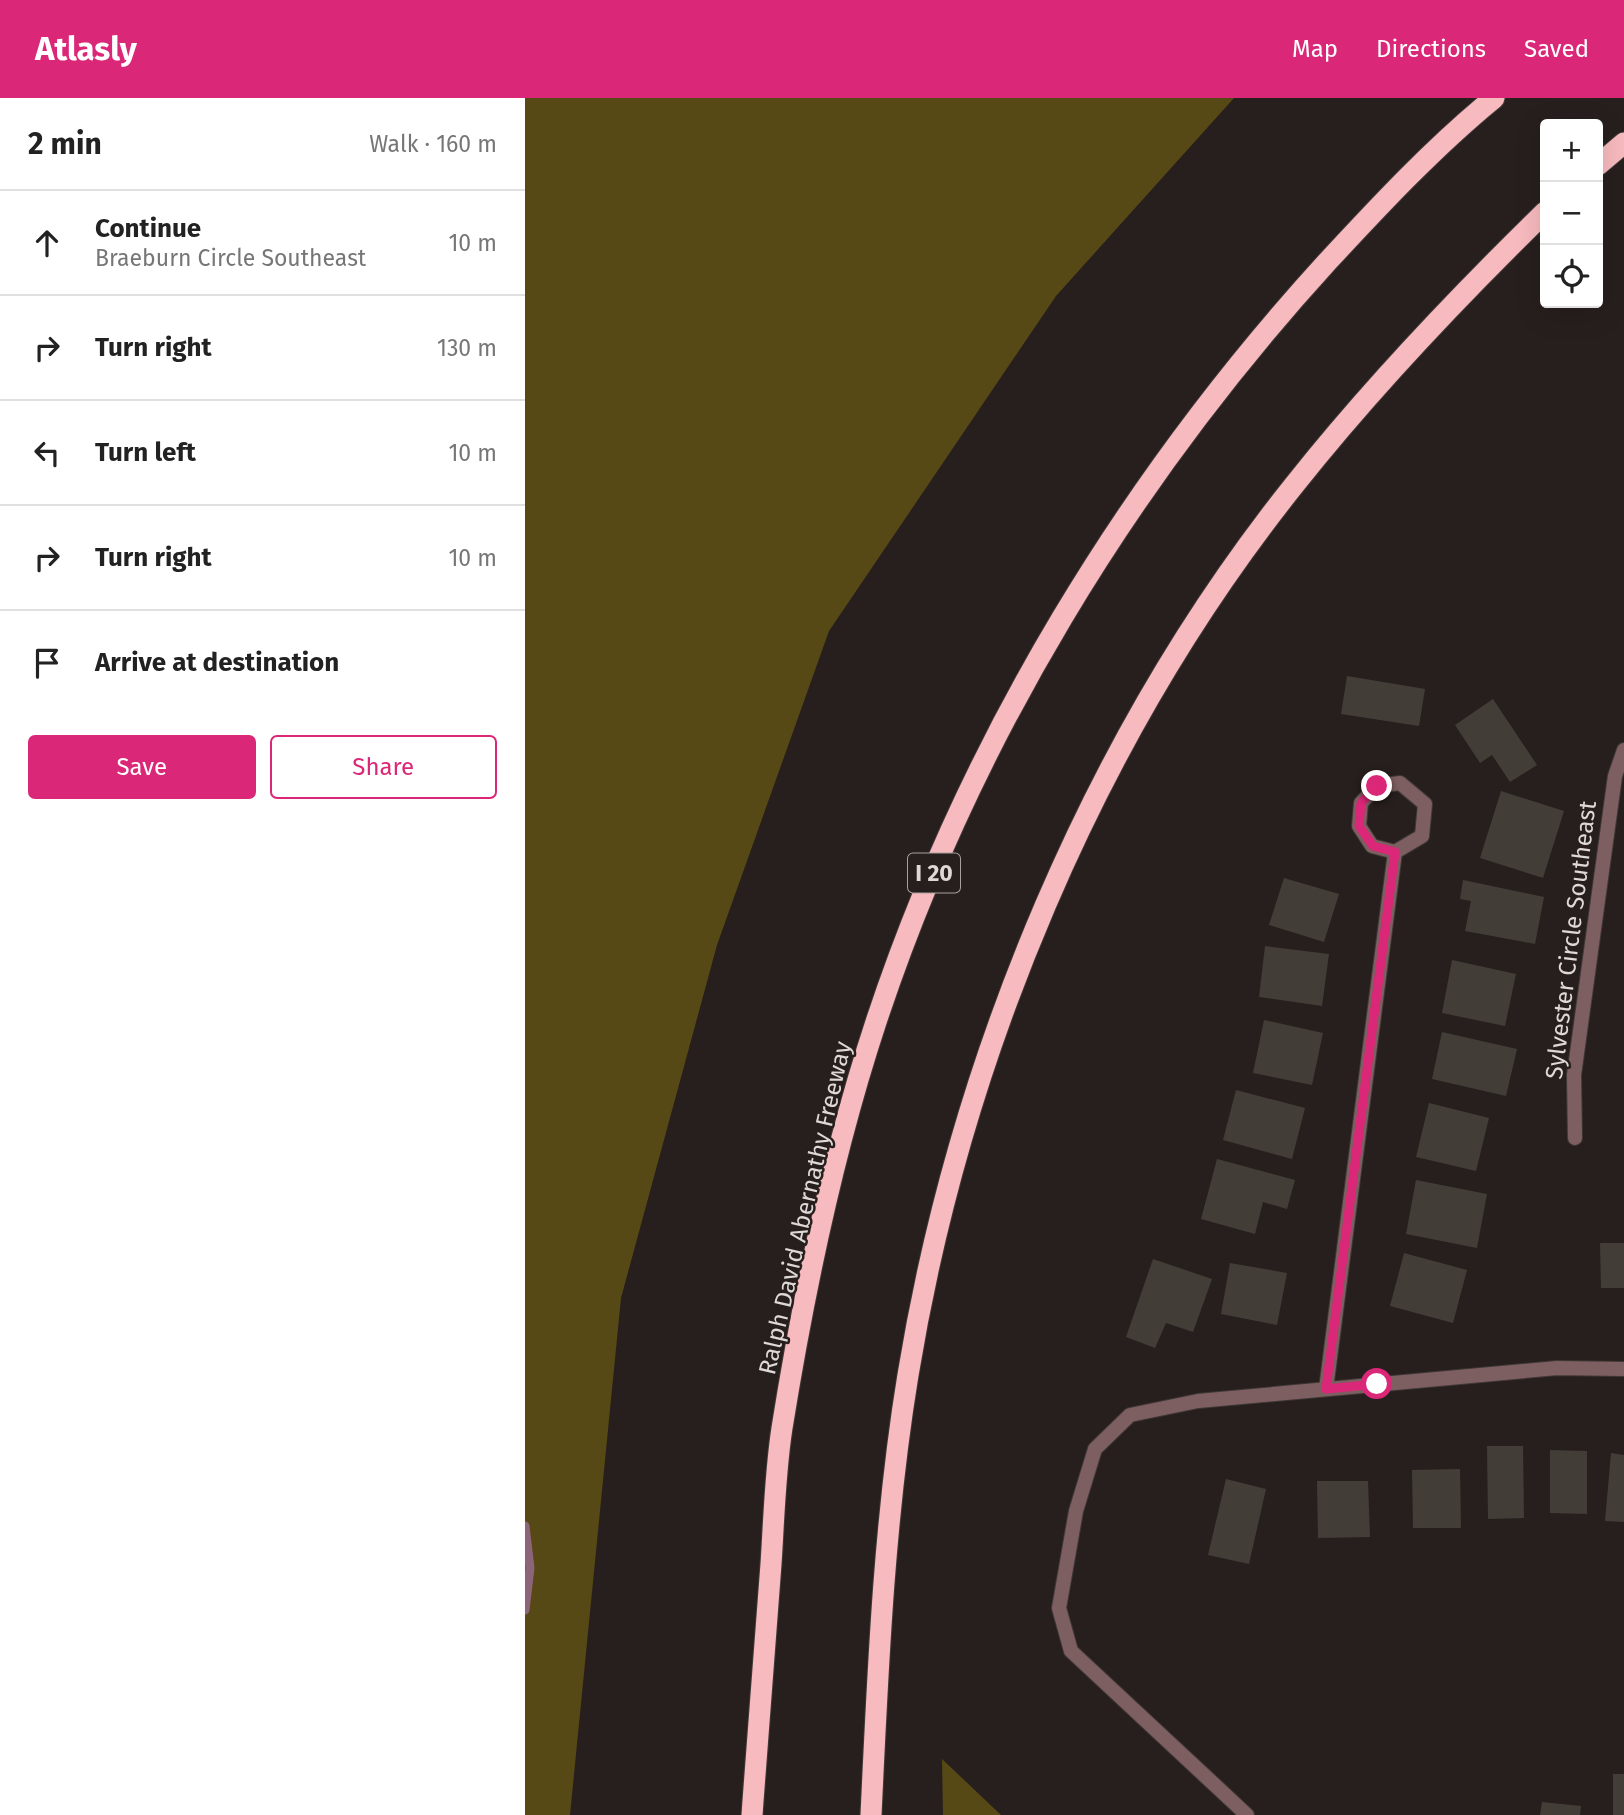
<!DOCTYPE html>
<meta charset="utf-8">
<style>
body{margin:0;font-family:"Fira Sans",sans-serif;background:#f2f2f2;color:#222}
.controls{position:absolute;right:21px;top:21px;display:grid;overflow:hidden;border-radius:7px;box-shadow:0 7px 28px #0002}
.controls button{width:63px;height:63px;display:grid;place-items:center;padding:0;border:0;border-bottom:2px solid #e0e0e0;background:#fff;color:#222;font:35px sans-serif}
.stop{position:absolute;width:21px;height:21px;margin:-16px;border:5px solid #db2777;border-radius:50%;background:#fff}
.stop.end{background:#db2777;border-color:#fff;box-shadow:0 2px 7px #0008}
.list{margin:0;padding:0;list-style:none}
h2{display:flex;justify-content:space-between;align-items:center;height:91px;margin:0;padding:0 28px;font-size:30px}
h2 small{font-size:23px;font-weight:400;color:#767676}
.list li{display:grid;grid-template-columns:46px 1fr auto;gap:21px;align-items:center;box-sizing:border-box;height:105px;padding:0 28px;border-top:2px solid #e0e0e0}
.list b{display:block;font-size:26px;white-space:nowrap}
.list p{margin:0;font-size:23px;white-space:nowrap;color:#767676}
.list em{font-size:23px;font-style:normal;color:#767676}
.actions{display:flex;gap:14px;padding:21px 28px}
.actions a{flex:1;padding:16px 0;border:2px solid #db2777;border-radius:7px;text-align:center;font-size:24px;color:#db2777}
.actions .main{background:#db2777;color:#fff}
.icon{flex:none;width:38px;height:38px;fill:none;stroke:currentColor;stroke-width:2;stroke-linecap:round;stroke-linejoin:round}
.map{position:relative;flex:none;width:1099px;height:1717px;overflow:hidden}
header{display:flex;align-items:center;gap:42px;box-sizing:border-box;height:98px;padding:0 35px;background:#db2777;color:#fff}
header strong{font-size:33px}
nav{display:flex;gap:38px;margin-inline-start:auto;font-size:24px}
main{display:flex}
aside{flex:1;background:#fff}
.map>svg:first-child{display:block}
.forest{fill:#574915}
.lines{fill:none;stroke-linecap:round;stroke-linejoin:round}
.stream{stroke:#8d657a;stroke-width:9}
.building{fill:#433d37}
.minor-casing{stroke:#413937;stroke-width:16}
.motorway-casing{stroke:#413937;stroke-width:23}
.minor{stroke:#7e5f61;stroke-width:14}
.motorway{stroke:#f7babe;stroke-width:21}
.route{stroke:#db2777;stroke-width:9}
.labels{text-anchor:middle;stroke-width:5;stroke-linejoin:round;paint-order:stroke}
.shield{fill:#271f1d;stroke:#a7a19f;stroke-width:2}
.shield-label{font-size:23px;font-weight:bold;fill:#ded9d7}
.street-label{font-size:24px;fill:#ded9d7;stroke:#271f1d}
</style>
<header>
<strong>Atlasly</strong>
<nav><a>Map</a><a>Directions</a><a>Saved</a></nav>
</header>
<main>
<aside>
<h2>2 min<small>Walk · 160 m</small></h2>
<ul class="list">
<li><svg class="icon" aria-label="ahead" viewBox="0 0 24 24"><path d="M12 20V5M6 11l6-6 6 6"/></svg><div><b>Continue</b><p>Braeburn Circle Southeast</p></div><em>10 m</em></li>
<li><svg class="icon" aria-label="right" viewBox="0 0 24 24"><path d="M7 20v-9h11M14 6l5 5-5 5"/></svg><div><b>Turn right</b></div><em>130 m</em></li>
<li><svg class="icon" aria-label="left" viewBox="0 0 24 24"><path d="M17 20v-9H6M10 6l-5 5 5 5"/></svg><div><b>Turn left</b></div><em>10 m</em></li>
<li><svg class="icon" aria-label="right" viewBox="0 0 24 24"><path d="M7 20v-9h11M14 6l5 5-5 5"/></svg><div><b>Turn right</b></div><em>10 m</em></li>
<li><svg class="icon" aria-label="arrive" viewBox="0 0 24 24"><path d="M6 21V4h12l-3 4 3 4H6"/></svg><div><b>Arrive at destination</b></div></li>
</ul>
<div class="actions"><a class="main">Save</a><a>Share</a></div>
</aside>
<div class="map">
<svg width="1099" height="1717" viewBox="0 0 1099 1717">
<rect width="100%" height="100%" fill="#271f1d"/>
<g class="forest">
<polygon points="0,0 709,0 531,198 304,533 192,847 96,1200 45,1717 0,1717"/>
<polygon points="417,1661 476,1717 418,1717"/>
</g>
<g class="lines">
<polyline class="stream" points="0,1428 5,1470 0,1512"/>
</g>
<g class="building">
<polygon points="822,578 900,591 894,628 816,616"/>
<polygon points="968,601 1012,667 985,684 967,657 955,665 930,627"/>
<polygon points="976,693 1039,713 1018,780 955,760"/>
<polygon points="759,780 814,796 799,844 744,827"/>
<polygon points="938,782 1019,799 1010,846 940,833 946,803 935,801"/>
<polygon points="740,848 804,856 797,908 734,899"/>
<polygon points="927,862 991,876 980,928 917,915"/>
<polygon points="739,922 798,935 787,987 728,975"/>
<polygon points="917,934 992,951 981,998 907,981"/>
<polygon points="711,992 780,1010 767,1061 698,1042"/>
<polygon points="904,1005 964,1020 951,1073 891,1059"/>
<polygon points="692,1061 770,1082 762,1111 738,1104 730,1136 676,1121"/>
<polygon points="891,1082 962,1096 952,1150 881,1136"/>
<polygon points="1075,1145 1099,1145 1099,1190 1076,1190"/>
<polygon points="879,1155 942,1172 928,1225 865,1208"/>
<polygon points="628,1161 687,1181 668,1234 641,1225 630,1250 601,1239"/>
<polygon points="705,1165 762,1175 752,1227 696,1216"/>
<polygon points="962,1348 998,1348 999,1420 963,1421"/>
<polygon points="1025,1352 1062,1353 1062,1416 1025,1415"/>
<polygon points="1086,1355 1099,1357 1099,1424 1080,1423"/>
<polygon points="935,1371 936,1430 888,1430 887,1372"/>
<polygon points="701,1381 741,1391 724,1466 683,1457"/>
<polygon points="792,1383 843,1383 845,1439 793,1440"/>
<rect x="1088" y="1676" width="11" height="41"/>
<polygon points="1017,1704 1056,1708 1055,1717 1015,1717"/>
</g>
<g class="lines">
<defs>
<g id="minor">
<polygon points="875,685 900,706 897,738 870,754 847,748 834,728 836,705 852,688"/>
<polyline points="1050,1040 1049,977 1090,678 1099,652"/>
<polyline points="801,1291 870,754"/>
<polyline points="722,1717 546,1553 534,1510 551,1413 570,1351 605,1317 673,1303 1032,1270 1099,1271"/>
</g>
<g id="motorway">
<polyline points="1073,67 1099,45"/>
<path d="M227 1717C233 1633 240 1549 246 1466 249 1421 250 1375 257 1330 278 1199 309 1051 351 924 444 643 603 382 803 163 855 107 909 49 969 0"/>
<path d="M346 1717C353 1570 359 1423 383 1277 435 960 569 637 770 386 847 289 932 200 1020 114"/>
</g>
</defs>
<use href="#minor" class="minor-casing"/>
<use href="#motorway" class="motorway-casing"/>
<use href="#minor" class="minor"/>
<use href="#motorway" class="motorway"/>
</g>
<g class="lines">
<polyline class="route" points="852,688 836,705 834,728 848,748 870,754 801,1291 852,1286"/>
</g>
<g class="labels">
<rect class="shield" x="383" y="755.5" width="52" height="39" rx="5"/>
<g class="shield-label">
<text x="409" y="783">I 20</text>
</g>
<g class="street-label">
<text transform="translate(1046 842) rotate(-83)" y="8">Sylvester Circle Southeast</text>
<text transform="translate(280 1110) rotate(-77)" y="8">Ralph David Abernathy Freeway</text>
</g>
</g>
</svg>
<div class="controls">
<button>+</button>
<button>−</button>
<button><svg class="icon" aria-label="locate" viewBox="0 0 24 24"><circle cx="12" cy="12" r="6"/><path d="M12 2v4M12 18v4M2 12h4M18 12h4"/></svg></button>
</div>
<div class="stop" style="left:852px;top:1286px"></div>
<div class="stop end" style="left:852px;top:688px"></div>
</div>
</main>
